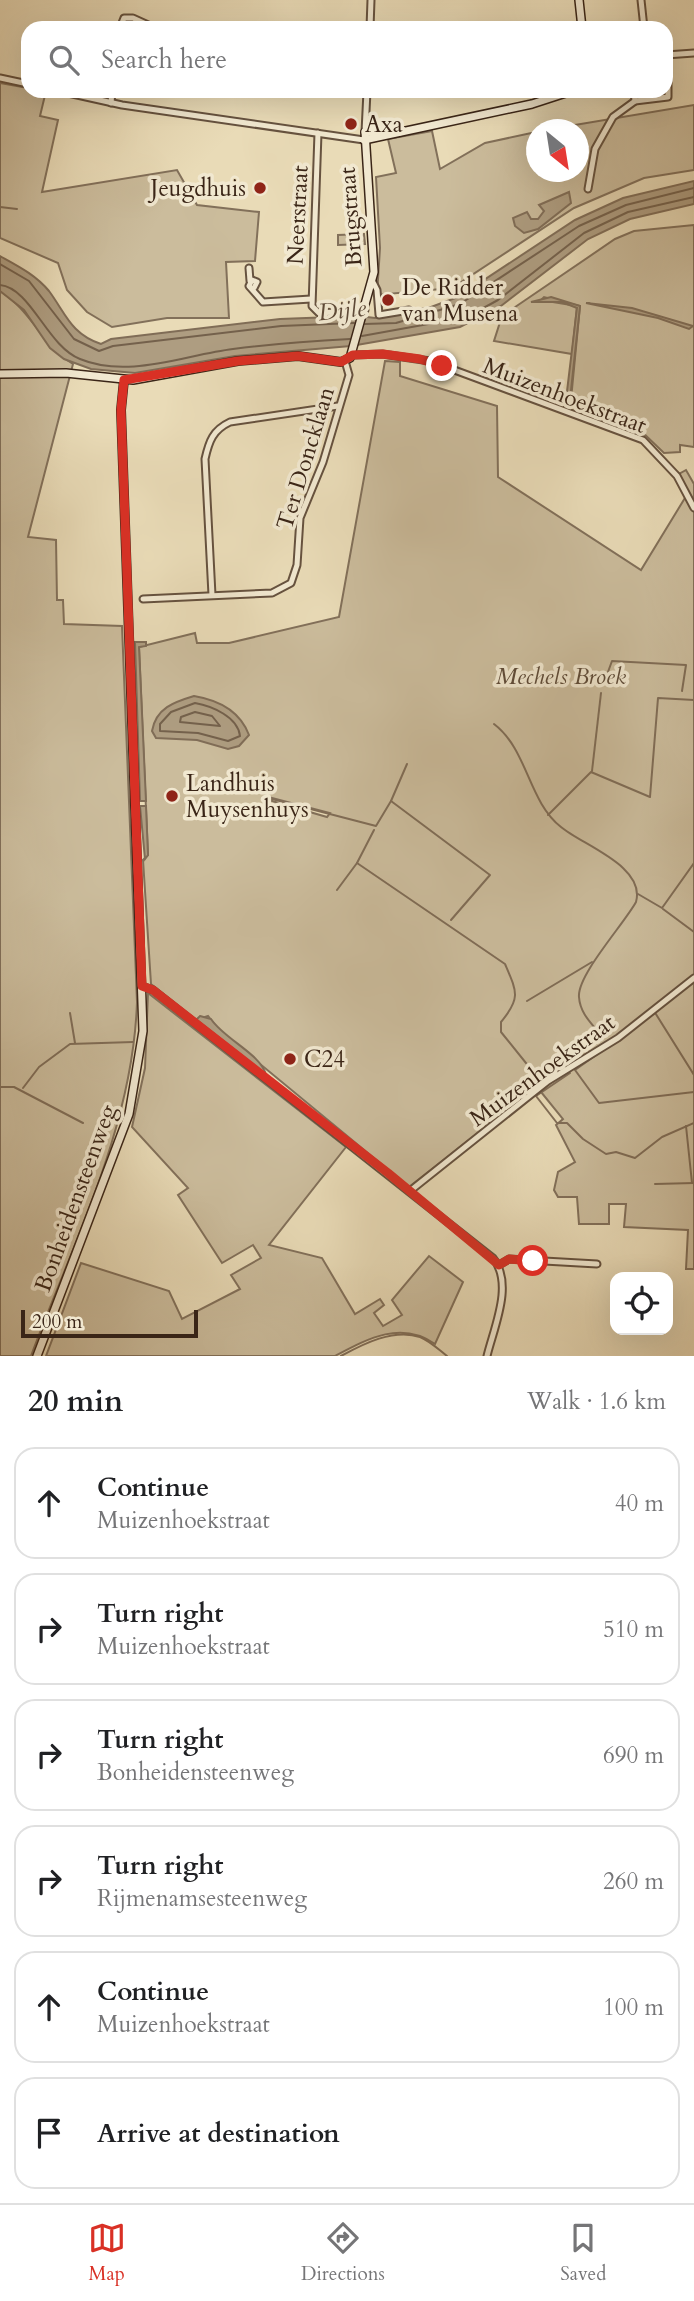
<!DOCTYPE html>
<meta charset="utf-8">
<style>
body{margin:0;font-family:Cardo,serif;background:#f6f6f6;color:#202124}
.controls{position:absolute;right:21px;bottom:21px;display:grid;overflow:hidden;border-radius:14px;box-shadow:0 7px 28px #0002}
.controls button{width:63px;height:63px;display:grid;place-items:center;padding:0;border:0;border-bottom:2px solid #e0e0e0;background:#fff;color:#202124;font:35px sans-serif}
.compass{position:absolute;left:526px;top:119px;width:63px;height:63px;border-radius:50%;background:#fff;box-shadow:0 7px 28px #0002;rotate:150deg}
.scale{position:absolute;left:21px;bottom:18px;width:177px;box-sizing:border-box;padding-left:7px;border:4px solid #3a2517;border-top:0;font-size:19px;line-height:24px;white-space:nowrap;color:#3a2517;-webkit-text-stroke:5px #f1e8d0;paint-order:stroke}
.stop{position:absolute;width:21px;height:21px;margin:-16px;border:5px solid #d93025;border-radius:50%;background:#fff}
.stop.end{background:#d93025;border-color:#fff;box-shadow:0 2px 7px #0008}
.list{margin:0;padding:0;list-style:none}
h2{display:flex;justify-content:space-between;align-items:center;height:91px;margin:0;padding:0 28px;font-size:30px}
h2 small{font-size:23px;font-weight:400;color:#757577}
.list li{display:grid;grid-template-columns:46px 1fr auto;gap:21px;align-items:center;box-sizing:border-box;height:112px;margin:0 14px 14px;padding:0 14px;border:2px solid #e0e0e0;border-radius:21px}
.list b{display:block;font-size:26px;white-space:nowrap}
.list p{margin:0;font-size:23px;white-space:nowrap;color:#757577}
.list em{font-size:23px;font-style:normal;color:#757577}
.icon{flex:none;width:38px;height:38px;fill:none;stroke:currentColor;stroke-width:2;stroke-linecap:round;stroke-linejoin:round}
.map{position:relative;flex:none;width:694px;height:1356px;overflow:hidden}
.search{position:absolute;background:#fff;box-shadow:0 7px 28px #0002;left:21px;right:21px;top:21px;height:77px;display:flex;align-items:center;gap:18px;box-sizing:border-box;padding:0 24px;border-radius:21px;color:#757577;font-size:26px}
.sheet{height:847px;background:#fff}
nav{display:flex;justify-content:space-around;align-items:center;box-sizing:border-box;height:98px;border-top:2px solid #e0e0e0;background:#fff;font-size:19px;color:#757577}
nav a{display:grid;justify-items:center;gap:4px}
nav .on{color:#d93025}
.map>svg:first-child{display:block}
.green{fill:#cbbc9c;stroke:#82705a;stroke-width:2;fill-rule:evenodd}
.water{fill:#ae9d81;stroke:#806d57;stroke-width:2}
.lines{fill:none;stroke-linecap:round;stroke-linejoin:round}
.shore{stroke:#74614c;stroke-width:2}
.stream{stroke:#806d57;stroke-width:2}
.street-casing{stroke:#66523f;stroke-width:9}
.secondary-casing{stroke:#3a2517;stroke-width:10}
.street{stroke:#f1e8d0;stroke-width:5}
.secondary{stroke:#f1e8d0;stroke-width:7}
.route{stroke:#d93025;stroke-width:9}
.poi-dot{fill:#8f2418;stroke:#f1e8d0;stroke-width:2.5}
.labels{text-anchor:middle;stroke-width:7;stroke-linejoin:round;paint-order:stroke}
.poi-label{font-size:23px;fill:#3a2517;stroke:#f1e8d0;text-anchor:start}
.street-label{font-size:23px;fill:#3a2517;stroke:#f1e8d0}
.park-label{font-size:23px;font-style:italic;fill:#5e4b38;stroke:#f1e8d0}
.water-label{font-size:24px;font-style:italic;fill:#5d4937;stroke:#f1e8d0}
</style>
<div class="map">
<svg width="694" height="1356" viewBox="0 0 694 1356">
<rect width="100%" height="100%" fill="#e9dbb7"/>
<filter id="stains"><feTurbulence type="fractalNoise" baseFrequency=".00286" numOctaves="4"/><feColorMatrix values="0 0 0 0 .2 0 0 0 0 .09 0 0 0 0 .02 0 0 0 .5 -.17"/></filter>
<radialGradient id="worn" r=".72"><stop offset=".6" stop-color="#630" stop-opacity="0"/><stop offset="1" stop-color="#630" stop-opacity=".3"/></radialGradient>
<g class="green">
<polygon points="0,83 28,88 28,91 46,91 40,116 58,120 42,192 177,170 197,205 259,212 255,261 226,262 229,318 167,318 112,327 87,312 67,290 58,263 0,238"/>
<polygon points="694,105 694,170 644,178 574,208 452,288 377,295 380,248 376,177 396,173 388,139 432,131 440,169 485,143 536,132 536,172 578,172 578,130 551,129"/>
<polygon points="694,225 694,447 680,445 680,452 664,453 641,431 570,410 580,306 544,297 541,300 577,306 572,354 494,341 502,316 615,239 634,231"/>
<polygon points="364,234 365,244 338,245 338,235"/>
<path d="M0 291C31 310 42 345 73 364L28 537 56 540 57 600H63L64 624 122 626 137 1002C133 1126 74 1241 31 1356H0Z"/>
<path d="M385 361 400 362V376L497 406 498 477 641 570 688 493 679 474 686 470 694 484V1269H686L688 1230 624 1227 626 1204H609V1224H579L577 1197H558L554 1190 558 1172 575 1162 556 1125 563 1119 537 1087 409 1187 220 1031 208 1016 196 1020 151 984 143 860 148 855 139 647 195 633 197 643H229L339 617ZM272 798 330 813 327 817 272 801Z"/>
<path d="M148 993 346 1147 269 1245 322 1258 355 1314 380 1299 384 1305 374 1313 383 1326 402 1315 392 1300 429 1256 463 1282 435 1344C401 1320 367 1339 335 1356H46L81 1263 169 1291 182 1319 240 1289 231 1275 261 1258 253 1245 222 1263 178 1195 188 1188 132 1127 145 1068Z"/>
</g>
<g class="water">
<path d="M694 181V204L630 219 588 239 501 306 460 327 351 346 235 356 135 373 91 369 64 359 50 348 24 310 0 291V256C18 266 36 275 49 291 66 314 71 334 101 344L111 339 280 319 359 316 375 318 431 307 458 297 575 220 623 198Z"/>
<polygon points="569,192 571,203 538,229 524,233 515,226 513,218 527,212 531,219 538,219 544,211 539,205"/>
<polygon points="551,297 580,306 569,409 565,408 577,308 562,302 531,302"/>
<polygon points="586,303 632,308 693,326 689,329 658,318"/>
<polygon points="135,642 146,642 146,646 139,647 146,801 140,801"/>
<path d="M194 696C218 700 240 711 249 735L239 746 228 749 197 740 156 738 152 731C156 708 174 702 194 696Z"/>
<polygon points="140,806 146,806 148,855 145,859"/>
<path d="M200 1016 211 1019C224 1039 261 1054 266 1075L196 1020Z"/>
</g>
<g class="lines">
<g class="shore">
<polyline points="0,264 29,281 74,339 99,351 113,346 281,326 354,323"/>
<path d="M0 285C31 288 47 346 80 359 128 379 184 355 233 349 272 344 311 341 350 339"/>
<polyline points="365,324 396,323 460,304 579,226 626,205 694,188"/>
<polyline points="362,336 467,317 498,300 584,233 628,212 694,197"/>
<path d="M195 703C212 706 238 717 240 736L228 741 198 733 160 731V724L171 712Z"/>
<polygon points="195,712 212,716 220,726 180,722 181,717"/>
</g>
<g class="stream">
<polyline points="0,207 17,209"/>
<polyline points="605,680 612,661 686,665 682,691"/>
<path d="M494 724C528 750 528 801 561 827 582 845 646 866 636 902 624 924 577 975 579 997 580 1013 591 1023 601 1035"/>
<polyline points="592,771 601,693"/>
<polyline points="272,799 376,826 391,801 395,804 490,875 451,920"/>
<polyline points="391,801 407,764"/>
<polyline points="548,815 591,772 650,797 658,698 694,700"/>
<polyline points="357,863 374,830"/>
<path d="M337 890 357 863 505 964C517 992 521 998 501 1022V1032L538 1078"/>
<polyline points="638,894 662,908 694,863"/>
<polyline points="663,909 694,932"/>
<polyline points="527,1001 592,962"/>
<polyline points="654,1011 694,1075"/>
<polyline points="70,1013 75,1043"/>
<polyline points="643,1022 575,1070 599,1103 694,1092"/>
<polyline points="570,1073 536,1096 557,1123 567,1123 583,1139 606,1154 616,1152 635,1158 662,1137 694,1123"/>
<polyline points="0,1087 14,1087 83,1123"/>
<polyline points="23,1088 39,1067 70,1044 133,1042"/>
<polyline points="686,1126 692,1183"/>
<polyline points="655,1184 694,1183"/>
<path d="M341 1356C363 1344 394 1328 420 1337 430 1341 439 1350 447 1356"/>
</g>
<defs>
<g id="street">
<polyline points="641,0 644,28"/>
<polyline points="120,28 124,18 133,18 155,28"/>
<polyline points="370,28 371,0"/>
<polyline points="666,55 694,53"/>
<polyline points="0,78 28,84"/>
<polyline points="59,91 122,105 364,140"/>
<polyline points="634,91 635,101 668,97 668,54"/>
<polyline points="111,103 112,91"/>
<polyline points="365,132 367,91"/>
<polyline points="318,133 312,306 319,313 365,310"/>
<polyline points="588,189 595,149 613,117 635,101"/>
<polyline points="249,268 250,281"/>
<polyline points="373,282 377,290 379,315 409,310"/>
<polyline points="254,288 257,282 252,280 249,286 263,302 311,299"/>
<polyline points="353,355 382,354 430,361 643,440 677,476 694,508"/>
<path d="M212 595 205 459C209 441 213 430 230 422L338 406"/>
<polyline points="143,599 272,593 291,583 297,565 300,518 323,462 349,375 345,361"/>
<path d="M142 986 153 990 493 1258C514 1284 494 1327 487 1356"/>
<polyline points="410,1191 548,1081 618,1038 694,978"/>
<polyline points="499,1265 509,1259 597,1264"/>
</g>
<g id="secondary">
<polyline points="579,0 582,28"/>
<polyline points="364,140 532,104 572,91"/>
<polyline points="0,374 66,373 133,380 238,361 298,356 341,362 350,358 374,272 365,132 396,132"/>
<polyline points="37,1356 129,1114 143,1031 121,410 124,380"/>
</g>
</defs>
<use href="#street" class="street-casing"/>
<use href="#secondary" class="secondary-casing"/>
<use href="#street" class="street"/>
<use href="#secondary" class="secondary"/>
</g>
<g class="lines">
<polyline class="route" points="442,366 420,359 383,354 353,355 341,362 298,356 238,361 124,380 121,410 142,986 153,990 388,1173 499,1265 509,1259 533,1261"/>
</g>
<g class="poi-dot">
<circle cx="351" cy="124" r="7"/>
<circle cx="260" cy="188" r="7"/>
<circle cx="388" cy="300" r="7"/>
<circle cx="172" cy="796" r="7"/>
<circle cx="290" cy="1059" r="7"/>
</g>
<g class="labels">
<g class="poi-label">
<text x="365" y="132">Axa</text>
<text x="246" y="196" text-anchor="end">Jeugdhuis</text>
<text x="402" y="295">De Ridder<tspan x="402" dy="26">van Musena</tspan></text>
<text x="186" y="791">Landhuis<tspan x="186" dy="26">Muysenhuys</tspan></text>
<text x="304" y="1067">C24</text>
</g>
<g class="street-label">
<text transform="translate(297 215) rotate(-87)" y="8">Neerstraat</text>
<text transform="translate(350 217) rotate(-94)" y="8">Brugstraat</text>
<text transform="translate(565 395) rotate(21)" y="8">Muizenhoekstraat</text>
<text transform="translate(305 458) rotate(-73)" y="8">Ter Doncklaan</text>
<text transform="translate(542 1070) rotate(-36)" y="8">Muizenhoekstraat</text>
<text transform="translate(75 1198) rotate(-70)" y="8">Bonheidensteenweg</text>
</g>
<g class="park-label">
<text x="561" y="684">Mechels Broek</text>
</g>
<g class="water-label">
<text transform="translate(342 310) rotate(-6)" y="8">Dijle</text>
</g>
</g>
<rect width="100%" height="100%" filter="url(#stains)"/>
<rect width="100%" height="100%" fill="url(#worn)"/>
</svg>
<div class="controls">
<button><svg class="icon" aria-label="locate" viewBox="0 0 24 24"><circle cx="12" cy="12" r="6"/><path d="M12 2v4M12 18v4M2 12h4M18 12h4"/></svg></button>
</div>
<svg class="compass" viewBox="-18 -18 36 36"><path d="M0-13l5 13h-10z" fill="#e53935"/><path d="M0 13l5-13h-10z" fill="#757577"/></svg>
<div class="scale">200 m</div>
<div class="stop" style="left:533px;top:1261px"></div>
<div class="stop end" style="left:442px;top:366px"></div>
<div class="search"><svg class="icon" aria-label="search" viewBox="0 0 24 24"><circle cx="10" cy="10" r="6"/><path d="M15 15l6 6"/></svg>Search here</div>
</div>
<section class="sheet">
<h2>20 min<small>Walk · 1.6 km</small></h2>
<ul class="list">
<li><svg class="icon" aria-label="ahead" viewBox="0 0 24 24"><path d="M12 20V5M6 11l6-6 6 6"/></svg><div><b>Continue</b><p>Muizenhoekstraat</p></div><em>40 m</em></li>
<li><svg class="icon" aria-label="right" viewBox="0 0 24 24"><path d="M7 20v-9h11M14 6l5 5-5 5"/></svg><div><b>Turn right</b><p>Muizenhoekstraat</p></div><em>510 m</em></li>
<li><svg class="icon" aria-label="right" viewBox="0 0 24 24"><path d="M7 20v-9h11M14 6l5 5-5 5"/></svg><div><b>Turn right</b><p>Bonheidensteenweg</p></div><em>690 m</em></li>
<li><svg class="icon" aria-label="right" viewBox="0 0 24 24"><path d="M7 20v-9h11M14 6l5 5-5 5"/></svg><div><b>Turn right</b><p>Rijmenamsesteenweg</p></div><em>260 m</em></li>
<li><svg class="icon" aria-label="ahead" viewBox="0 0 24 24"><path d="M12 20V5M6 11l6-6 6 6"/></svg><div><b>Continue</b><p>Muizenhoekstraat</p></div><em>100 m</em></li>
<li><svg class="icon" aria-label="arrive" viewBox="0 0 24 24"><path d="M6 21V4h12l-3 4 3 4H6"/></svg><div><b>Arrive at destination</b></div></li>
</ul>
</section>
<nav>
<a class="on"><svg class="icon" aria-label="map" viewBox="0 0 24 24"><path d="M3 6l6-2 6 2 6-2v14l-6 2-6-2-6 2zM9 4v14M15 6v14"/></svg>Map</a>
<a><svg class="icon" aria-label="directions" viewBox="0 0 24 24"><path d="M12 3l9 9-9 9-9-9zM9 14v-3h6M13 9l2 2-2 2"/></svg>Directions</a>
<a><svg class="icon" aria-label="saved" viewBox="0 0 24 24"><path d="M7 4h10v16l-5-4-5 4z"/></svg>Saved</a>
</nav>
